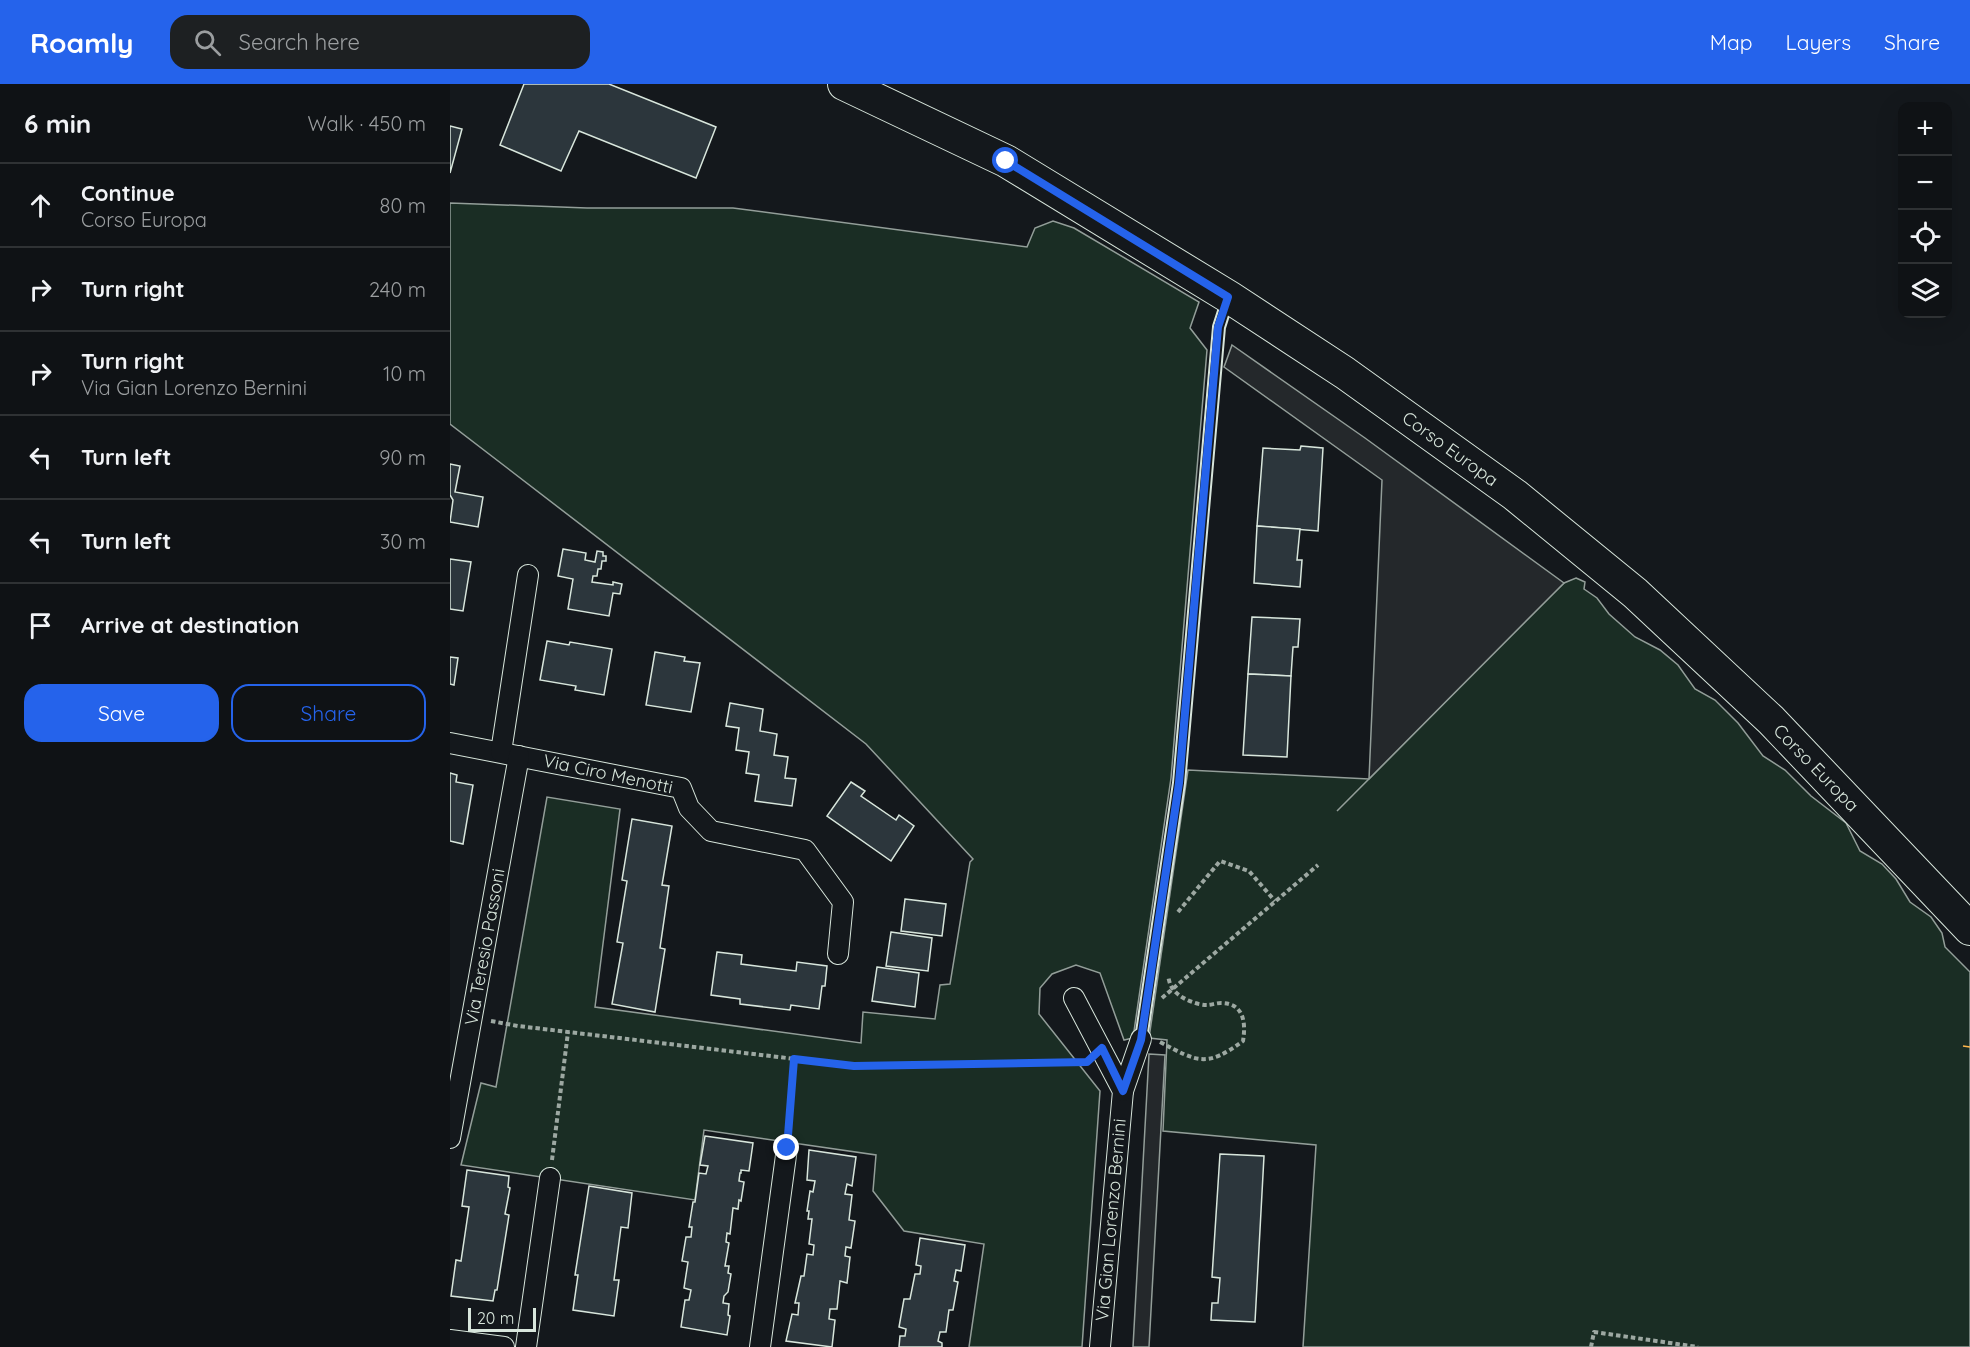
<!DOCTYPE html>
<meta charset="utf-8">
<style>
body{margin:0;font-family:Quicksand,sans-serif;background:#1d2022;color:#f1f3f6}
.controls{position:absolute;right:18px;top:18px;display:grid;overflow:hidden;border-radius:12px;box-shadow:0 6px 24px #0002}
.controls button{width:54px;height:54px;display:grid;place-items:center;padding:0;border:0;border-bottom:2px solid #2f3234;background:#0f1215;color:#f1f3f6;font:30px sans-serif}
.scale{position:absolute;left:18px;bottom:15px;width:68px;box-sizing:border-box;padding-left:6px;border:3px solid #d8e6dc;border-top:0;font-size:16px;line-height:21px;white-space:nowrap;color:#d8e6dc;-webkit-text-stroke:4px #14181c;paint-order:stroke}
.stop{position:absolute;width:18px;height:18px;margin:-14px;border:4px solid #2563eb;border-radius:50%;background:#fff}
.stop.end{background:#2563eb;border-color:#fff;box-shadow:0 2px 6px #0008}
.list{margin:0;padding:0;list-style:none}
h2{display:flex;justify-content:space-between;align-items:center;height:78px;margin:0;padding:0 24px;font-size:26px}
h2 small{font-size:20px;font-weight:400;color:#9b9ea0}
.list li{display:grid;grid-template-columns:39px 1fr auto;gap:18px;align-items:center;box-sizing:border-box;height:84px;padding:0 24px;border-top:2px solid #2f3234}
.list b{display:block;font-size:22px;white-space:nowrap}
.list p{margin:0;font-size:20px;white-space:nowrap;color:#9b9ea0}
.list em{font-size:20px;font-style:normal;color:#9b9ea0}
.actions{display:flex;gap:12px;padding:18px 24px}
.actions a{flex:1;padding:14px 0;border:2px solid #2563eb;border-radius:18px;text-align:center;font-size:21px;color:#2563eb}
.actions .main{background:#2563eb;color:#fff}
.icon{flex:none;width:33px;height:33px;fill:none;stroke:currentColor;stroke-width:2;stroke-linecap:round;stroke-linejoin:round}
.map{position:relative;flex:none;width:1520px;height:1263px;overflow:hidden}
header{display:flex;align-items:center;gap:36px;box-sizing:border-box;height:84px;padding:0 30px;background:#2563eb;color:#fff}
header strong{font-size:28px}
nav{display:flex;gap:33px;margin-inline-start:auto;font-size:21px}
.search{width:420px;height:54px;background:#1d2022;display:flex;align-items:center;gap:15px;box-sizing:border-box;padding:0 21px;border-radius:18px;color:#9b9ea0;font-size:22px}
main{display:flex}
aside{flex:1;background:#0f1215}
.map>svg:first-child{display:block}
.green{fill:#1a2d24;stroke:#939e99;stroke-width:1.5}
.parking{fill:#24282b;stroke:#939e99;stroke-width:1.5}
.building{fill:#2c363c;stroke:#d8e6dc;stroke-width:1.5}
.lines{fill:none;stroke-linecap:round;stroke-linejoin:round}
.lane-casing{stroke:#d8e6dc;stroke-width:14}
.street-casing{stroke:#d8e6dc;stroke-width:22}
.primary-casing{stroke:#d8e6dc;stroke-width:34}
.path{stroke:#9da8a2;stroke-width:4;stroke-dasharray:4.5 3;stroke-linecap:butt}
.lane{stroke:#14181c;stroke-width:10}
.street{stroke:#14181c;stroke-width:20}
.primary{stroke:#14181c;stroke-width:32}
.power{stroke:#ffb74d;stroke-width:1.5;stroke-dasharray:21 4.5 3 4.5;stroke-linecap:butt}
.route{stroke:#2563eb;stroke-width:8}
.labels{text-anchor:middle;stroke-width:4.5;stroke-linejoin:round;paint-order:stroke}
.street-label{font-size:18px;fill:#d8e6dc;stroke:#14181c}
</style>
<header>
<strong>Roamly</strong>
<div class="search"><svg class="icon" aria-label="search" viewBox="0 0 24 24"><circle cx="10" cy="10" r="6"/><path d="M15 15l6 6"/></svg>Search here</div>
<nav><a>Map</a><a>Layers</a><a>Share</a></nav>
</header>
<main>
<aside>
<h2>6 min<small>Walk · 450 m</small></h2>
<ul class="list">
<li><svg class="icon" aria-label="ahead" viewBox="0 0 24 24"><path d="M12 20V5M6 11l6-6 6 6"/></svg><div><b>Continue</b><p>Corso Europa</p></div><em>80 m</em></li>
<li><svg class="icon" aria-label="right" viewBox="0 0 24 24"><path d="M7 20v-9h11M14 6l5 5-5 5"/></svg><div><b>Turn right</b></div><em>240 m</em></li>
<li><svg class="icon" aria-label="right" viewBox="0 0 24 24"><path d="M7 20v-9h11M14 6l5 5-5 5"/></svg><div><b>Turn right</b><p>Via Gian Lorenzo Bernini</p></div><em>10 m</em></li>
<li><svg class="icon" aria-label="left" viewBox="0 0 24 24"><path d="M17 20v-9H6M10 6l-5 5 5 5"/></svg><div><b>Turn left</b></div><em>90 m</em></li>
<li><svg class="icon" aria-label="left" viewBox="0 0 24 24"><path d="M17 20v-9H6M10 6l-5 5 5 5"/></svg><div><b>Turn left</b></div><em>30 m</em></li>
<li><svg class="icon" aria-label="arrive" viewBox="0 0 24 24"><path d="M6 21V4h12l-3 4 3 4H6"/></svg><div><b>Arrive at destination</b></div></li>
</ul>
<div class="actions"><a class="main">Save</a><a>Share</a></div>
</aside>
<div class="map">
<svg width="1520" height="1263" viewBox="0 0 1520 1263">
<rect width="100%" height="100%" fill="#14181c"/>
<g class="green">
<polygon points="0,119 137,124 283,124 577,163 585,144 603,137 624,144 749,218 740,244 757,266 721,694 683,954 674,956 650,889 626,881 602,890 590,904 589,930 650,1007 632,1263 519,1263 534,1160 454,1147 423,1107 426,1071 254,1046 245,1116 11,1081 31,999 46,1003 97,713 170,725 145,923 411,959 413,928 485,935 490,901 500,900 520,778 523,775 416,660 0,340"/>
<polygon points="1126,494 1135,498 1134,505 1147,514 1159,530 1185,553 1210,566 1228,581 1245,605 1265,616 1288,639 1313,672 1335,686 1361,712 1396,739 1410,767 1432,780 1446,795 1460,818 1481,833 1492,849 1495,863 1520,888 1520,1263 853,1263 866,1061 713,1047 717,956 699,954 738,686 919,695 1007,606 1007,597 1114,499"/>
</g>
<g class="parking">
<polygon points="782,261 915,354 1114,499 887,727 919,695 932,396 774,283"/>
<polygon points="699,970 715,971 699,1263 683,1263"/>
</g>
<g class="building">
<polygon points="74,0 159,0 266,43 246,94 129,47 111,87 50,61"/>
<polygon points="0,42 12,45 0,89"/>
<polygon points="851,362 873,364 868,447 807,442 813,364 850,366"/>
<polygon points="0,380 10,382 5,408 33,413 28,443 0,438 3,416 0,411"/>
<polygon points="807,442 850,445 847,476 852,476 850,503 804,499"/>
<polygon points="113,465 136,469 135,476 145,478 147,467 153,468 153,472 156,472 156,477 152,477 151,485 148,485 147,492 143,492 142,498 163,501 163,498 172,500 170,510 163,509 159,532 118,525 123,495 108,492"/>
<polygon points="0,475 21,478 13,527 0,525"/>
<polygon points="802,533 850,535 848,563 843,563 841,592 798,590"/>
<polygon points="97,557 119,561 120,558 162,565 154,611 125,606 126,602 90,596"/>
<polygon points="205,568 235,573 234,577 250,579 241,628 196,621"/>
<polygon points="0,573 8,574 4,601 0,600"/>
<polygon points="798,590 841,592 837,673 793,671"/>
<polygon points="280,619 313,625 310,647 327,650 324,671 338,673 335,694 346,695 342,722 305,717 309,691 296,689 299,668 286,666 289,644 276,642"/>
<polygon points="0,689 7,691 6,698 23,701 13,760 0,757"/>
<polygon points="401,698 415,707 411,712 446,736 449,731 464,742 441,777 377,732"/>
<polygon points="182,735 222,742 212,801 219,802 210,864 215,865 205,928 162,920 173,859 167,858 177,797 172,796"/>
<polygon points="455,815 496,820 492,852 451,847"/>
<polygon points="441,848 482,854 478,887 436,882"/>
<polygon points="267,868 292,871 291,880 346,887 347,878 377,882 375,902 372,902 369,925 341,921 340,926 290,920 290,915 261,911"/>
<polygon points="427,883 469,889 465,923 422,917"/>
<polygon points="255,1052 303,1059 299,1087 291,1086 291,1089 290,1089 289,1097 294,1098 291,1117 289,1116 288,1125 283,1124 280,1150 277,1149 276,1158 279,1159 275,1182 279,1182 278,1189 281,1190 278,1208 274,1212 273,1219 279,1220 278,1231 280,1232 277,1251 231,1243 235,1216 239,1216 241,1206 234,1204 238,1178 232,1177 236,1153 241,1153 242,1143 239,1143 243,1118 245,1118 249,1089 256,1090 258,1082 250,1081"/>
<polygon points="359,1066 406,1073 402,1102 397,1100 395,1110 402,1111 399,1136 405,1137 401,1164 396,1163 395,1172 400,1173 397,1199 390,1197 387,1225 380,1225 379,1235 385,1236 382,1263 336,1257 342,1230 348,1231 349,1219 345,1219 351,1192 354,1192 357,1170 363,1171 364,1161 359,1160 362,1135 358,1135 359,1127 357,1127 360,1107 363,1108 365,1097 357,1096"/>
<polygon points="770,1070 814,1072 805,1238 761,1236 762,1219 768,1219 770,1194 762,1193"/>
<polygon points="17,1086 59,1092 58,1103 60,1104 55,1130 59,1131 47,1206 45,1206 43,1217 1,1212 6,1176 11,1177 19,1123 12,1122"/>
<polygon points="139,1102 182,1109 178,1144 171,1143 164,1196 169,1196 164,1232 123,1226 128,1191 125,1191"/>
<polygon points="470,1154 515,1161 511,1187 506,1186 504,1197 508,1198 503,1226 499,1226 496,1248 490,1248 488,1257 492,1259 492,1263 449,1263 450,1252 455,1252 456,1245 449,1243 454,1215 460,1215 465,1190 470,1190 471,1182 466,1181"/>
</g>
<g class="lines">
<defs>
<polyline id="lane" points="691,955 729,699 769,243 778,215"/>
<g id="street">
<polyline points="0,659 231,704 239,724 261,747 355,766 393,818 388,870"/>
<polyline points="51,668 78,491"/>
<polyline points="624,914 673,1007 650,1263"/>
<polyline points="673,1007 691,955"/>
<polyline points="0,1054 69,672"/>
<polyline points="0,1256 54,1263"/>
<polyline points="76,1263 100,1094"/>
<polyline points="310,1263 337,1064"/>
</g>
<polyline id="primary" points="394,0 556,77 779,213 895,289 1065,411 1185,509 1321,636 1520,845"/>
</defs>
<use href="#lane" class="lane-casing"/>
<use href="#street" class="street-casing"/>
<use href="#primary" class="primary-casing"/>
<g class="path">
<polyline points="728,828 770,777 799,787 825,817"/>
<polyline points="712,914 868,781"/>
<polyline points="41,937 68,942 404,982 636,978"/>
<path d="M710 958C748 978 756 984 793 957 796 939 794 919 771 919 766 919 761 921 757 921 746 921 729 914 723 905 720 902 719 896 718 892"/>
<polyline points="338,1046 344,975"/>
<polyline points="102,1076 118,948"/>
<polyline points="1141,1263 1144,1248 1248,1263"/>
</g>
<use href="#lane" class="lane"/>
<use href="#street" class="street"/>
<use href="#primary" class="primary"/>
<polyline class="power" points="1513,962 1520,963"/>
</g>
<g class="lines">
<polyline class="route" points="337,1064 344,975 404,982 637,978 652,964 673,1007 691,956 729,699 768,243 778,213 556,77"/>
</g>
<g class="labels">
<g class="street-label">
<text transform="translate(1000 365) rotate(36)" y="6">Corso Europa</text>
<text transform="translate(1366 684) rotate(46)" y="6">Corso Europa</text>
<text transform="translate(158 690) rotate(12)" y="6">Via Ciro Menotti</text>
<text transform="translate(35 863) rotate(-80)" y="6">Via Teresio Passoni</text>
<text transform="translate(661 1136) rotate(-85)" y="6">Via Gian Lorenzo Bernini</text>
</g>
</g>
</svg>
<div class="controls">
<button>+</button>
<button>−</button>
<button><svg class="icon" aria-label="locate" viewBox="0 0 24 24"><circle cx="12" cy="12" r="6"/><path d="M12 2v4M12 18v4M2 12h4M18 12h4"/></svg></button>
<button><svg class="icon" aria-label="layers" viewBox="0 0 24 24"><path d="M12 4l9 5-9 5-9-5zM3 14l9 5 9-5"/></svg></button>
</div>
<div class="scale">20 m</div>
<div class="stop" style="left:556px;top:77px"></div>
<div class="stop end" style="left:337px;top:1064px"></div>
</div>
</main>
